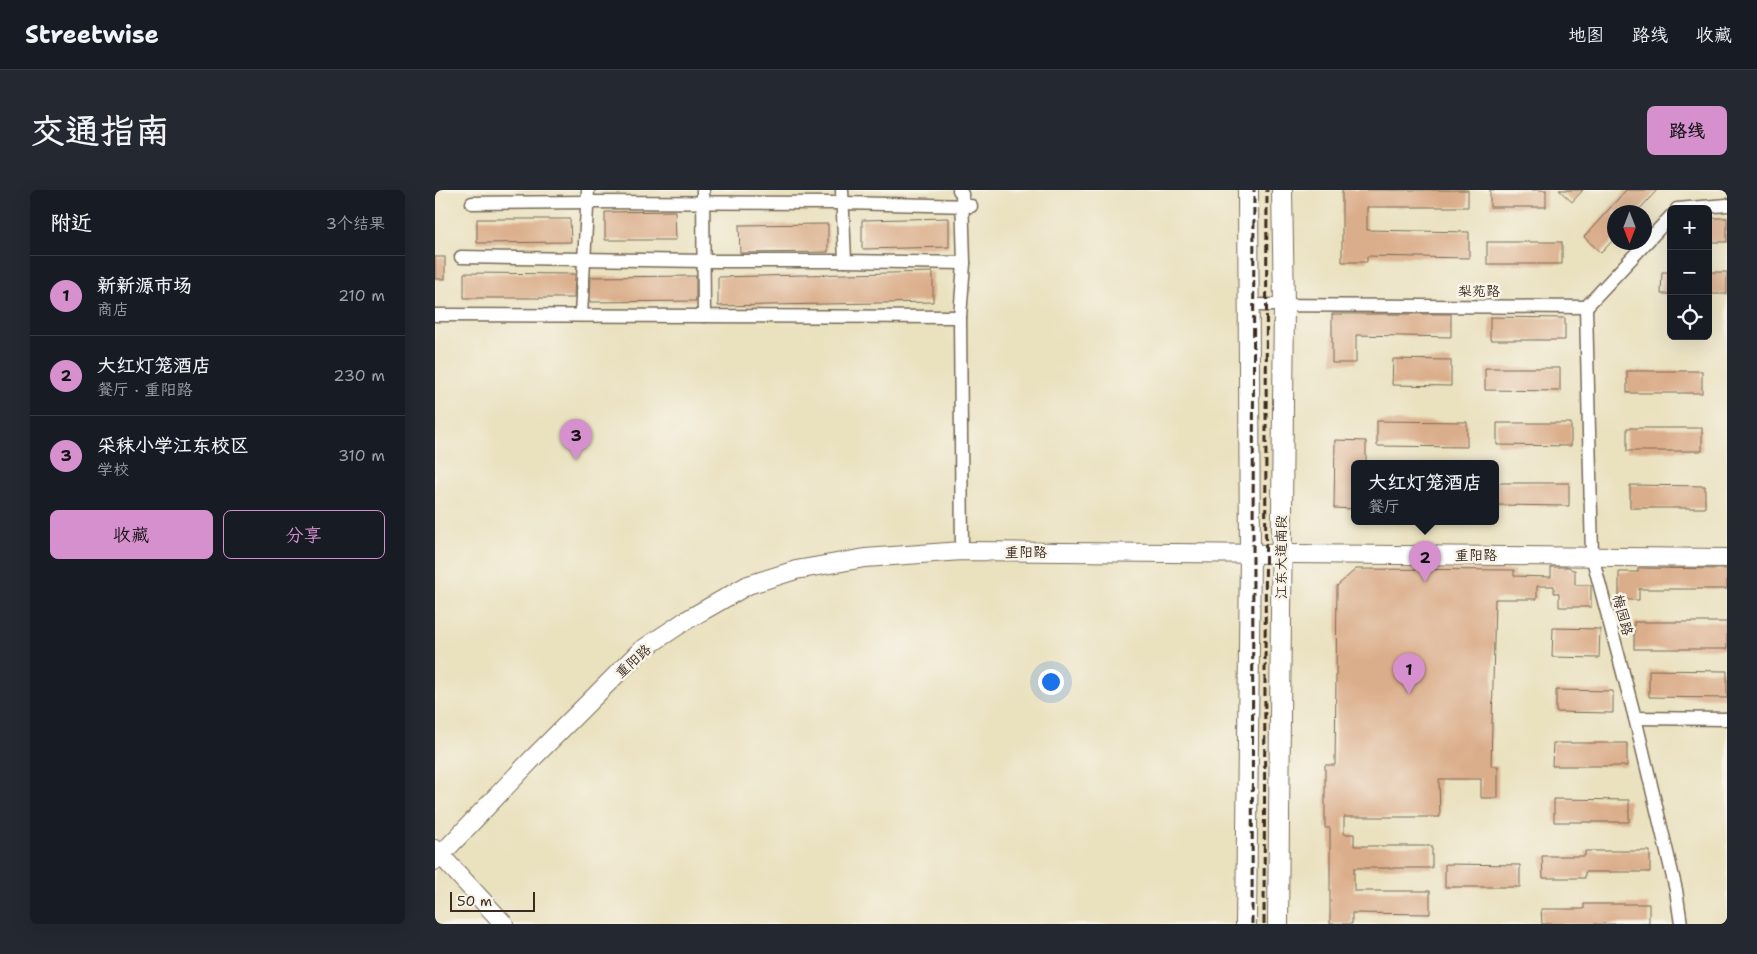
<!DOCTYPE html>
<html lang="zh">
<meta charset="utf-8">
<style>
body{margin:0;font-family:"Shantell Sans","LXGW WenKai TC",sans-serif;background:#242831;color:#f1f3f6}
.controls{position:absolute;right:15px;top:15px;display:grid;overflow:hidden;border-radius:8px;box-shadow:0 5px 20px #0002}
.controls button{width:45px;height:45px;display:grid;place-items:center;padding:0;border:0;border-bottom:1px solid #363941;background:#171b24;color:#f1f3f6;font:25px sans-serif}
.compass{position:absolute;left:1172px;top:15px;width:45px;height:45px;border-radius:50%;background:#171b24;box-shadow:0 5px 20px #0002;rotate:180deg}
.scale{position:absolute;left:15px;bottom:12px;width:85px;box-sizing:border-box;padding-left:5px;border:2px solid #3b2a1e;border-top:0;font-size:14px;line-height:18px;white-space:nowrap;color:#3b2a1e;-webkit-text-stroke:4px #f7f3e8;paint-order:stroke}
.you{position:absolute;left:615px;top:491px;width:18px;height:18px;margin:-12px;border:4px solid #fff;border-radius:50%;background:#1a73e8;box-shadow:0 0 0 8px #1a73e833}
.badge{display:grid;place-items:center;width:32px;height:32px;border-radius:50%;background:#d690ce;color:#111;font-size:16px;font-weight:700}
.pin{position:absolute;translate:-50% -41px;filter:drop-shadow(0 1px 2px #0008)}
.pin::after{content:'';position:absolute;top:26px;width:18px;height:15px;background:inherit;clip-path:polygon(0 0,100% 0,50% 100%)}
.popup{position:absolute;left:916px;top:270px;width:148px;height:65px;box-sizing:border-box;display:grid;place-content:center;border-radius:8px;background:#171b24;filter:drop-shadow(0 1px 4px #0005);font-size:16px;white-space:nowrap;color:#9ea1a6}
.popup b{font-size:19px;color:#f1f3f6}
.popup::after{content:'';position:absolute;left:50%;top:100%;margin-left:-10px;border:10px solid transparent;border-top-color:#171b24}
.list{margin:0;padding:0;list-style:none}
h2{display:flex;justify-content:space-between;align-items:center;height:65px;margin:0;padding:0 20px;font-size:21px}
h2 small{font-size:16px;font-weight:400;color:#9ea1a6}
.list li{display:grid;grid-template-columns:32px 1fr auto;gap:15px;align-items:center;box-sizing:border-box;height:80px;padding:0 20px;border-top:1px solid #363941}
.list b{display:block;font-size:19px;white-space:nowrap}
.list p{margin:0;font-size:16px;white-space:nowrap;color:#9ea1a6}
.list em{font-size:16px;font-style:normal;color:#9ea1a6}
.actions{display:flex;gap:10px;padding:15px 20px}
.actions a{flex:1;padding:11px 0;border:1px solid #d690ce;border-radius:8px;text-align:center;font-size:18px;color:#d690ce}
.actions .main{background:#d690ce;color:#111}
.icon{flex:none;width:28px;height:28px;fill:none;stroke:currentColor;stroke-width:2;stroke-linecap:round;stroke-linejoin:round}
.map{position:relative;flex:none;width:1292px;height:734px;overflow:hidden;border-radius:8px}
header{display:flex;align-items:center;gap:30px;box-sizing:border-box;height:70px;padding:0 25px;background:#171b24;border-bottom:1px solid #363941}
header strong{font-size:24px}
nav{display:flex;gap:28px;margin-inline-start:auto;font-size:18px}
.intro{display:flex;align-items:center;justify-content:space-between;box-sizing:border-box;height:120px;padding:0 30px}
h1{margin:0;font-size:35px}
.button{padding:12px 22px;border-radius:8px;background:#d690ce;color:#111;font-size:18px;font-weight:700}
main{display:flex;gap:30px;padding:0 30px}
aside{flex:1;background:#171b24;border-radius:8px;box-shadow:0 5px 20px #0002}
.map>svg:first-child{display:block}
.building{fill:#dbae8b}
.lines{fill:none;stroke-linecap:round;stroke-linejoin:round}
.street-casing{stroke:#786a56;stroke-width:15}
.secondary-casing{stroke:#786a56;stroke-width:20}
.primary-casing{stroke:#786a56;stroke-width:22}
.street{stroke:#fff;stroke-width:12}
.secondary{stroke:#fff;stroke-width:18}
.primary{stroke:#fff;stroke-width:20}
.rail{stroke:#3b2a1e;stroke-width:3;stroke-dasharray:8 4;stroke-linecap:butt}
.labels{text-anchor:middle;stroke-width:5;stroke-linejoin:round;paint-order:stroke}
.street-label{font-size:14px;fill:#3b2a1e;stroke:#f7f3e8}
</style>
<header>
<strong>Streetwise</strong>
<nav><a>地图</a><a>路线</a><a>收藏</a></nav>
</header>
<div class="intro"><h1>交通指南</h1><a class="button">路线</a></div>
<main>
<aside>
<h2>附近<small>3个结果</small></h2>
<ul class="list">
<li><span class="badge">1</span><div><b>新新源市场</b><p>商店</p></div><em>210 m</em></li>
<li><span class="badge">2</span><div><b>大红灯笼酒店</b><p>餐厅 · 重阳路</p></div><em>230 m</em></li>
<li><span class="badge">3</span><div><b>采秣小学江东校区</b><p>学校</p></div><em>310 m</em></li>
</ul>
<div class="actions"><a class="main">收藏</a><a>分享</a></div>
</aside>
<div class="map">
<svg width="1292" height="734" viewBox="0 0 1292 734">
<rect width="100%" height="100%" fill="#f7f3e8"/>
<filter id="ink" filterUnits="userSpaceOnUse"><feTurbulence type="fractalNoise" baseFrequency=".02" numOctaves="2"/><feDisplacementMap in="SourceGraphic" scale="10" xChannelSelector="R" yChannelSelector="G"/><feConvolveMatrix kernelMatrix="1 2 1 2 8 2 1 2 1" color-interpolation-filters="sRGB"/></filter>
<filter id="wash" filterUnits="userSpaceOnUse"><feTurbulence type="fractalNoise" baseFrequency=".0096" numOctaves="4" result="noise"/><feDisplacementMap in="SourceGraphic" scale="20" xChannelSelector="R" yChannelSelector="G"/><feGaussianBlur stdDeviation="1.12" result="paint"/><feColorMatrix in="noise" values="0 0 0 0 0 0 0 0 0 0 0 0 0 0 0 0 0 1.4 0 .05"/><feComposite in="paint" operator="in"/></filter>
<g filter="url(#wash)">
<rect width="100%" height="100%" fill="#eae1bf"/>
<g id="blocks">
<g class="building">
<polygon points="907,0 1033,0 1033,17 932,17 932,40 1034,42 1034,68 932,66 932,72 907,72"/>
<rect x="1055" y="0" width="56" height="17"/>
<polygon points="1124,0 1148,0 1137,12"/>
<polygon points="1191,0 1222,0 1202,22 1180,22 1180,48 1166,63 1149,47"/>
<polygon points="240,21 241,50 170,50 170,22"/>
<polygon points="514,28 514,57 427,59 427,30"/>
<rect x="1273" y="28" width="19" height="24"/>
<polygon points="42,29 135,29 136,52 42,53"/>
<polygon points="393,34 393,62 305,63 304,35"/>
<rect x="1052" y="52" width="75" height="22"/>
<rect x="0" y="67" width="10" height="22"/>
<polygon points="498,82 498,112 283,116 283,87"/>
<polygon points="1227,82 1236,82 1236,104 1226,104"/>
<rect x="1273" y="82" width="19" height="22"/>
<polygon points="29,83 140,84 139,108 29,108"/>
<polygon points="261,86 261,111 155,112 156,87"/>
<polygon points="897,124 1016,124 1016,147 921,145 921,173 897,173"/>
<polygon points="1055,127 1130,128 1130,150 1055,150"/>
<polygon points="958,169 1016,170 1016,196 957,195"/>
<polygon points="1050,178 1125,178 1125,201 1050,200"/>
<rect x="1192" y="181" width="75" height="22"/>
<polygon points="942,231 1032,232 1032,257 942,256"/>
<polygon points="1062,233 1136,233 1136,256 1062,255"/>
<rect x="1192" y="238" width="75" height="23"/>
<polygon points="900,250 931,251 931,273 920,273 920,319 899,318"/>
<polygon points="1060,293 1134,293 1134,316 1060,315"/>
<polygon points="1195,295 1270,296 1270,318 1195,318"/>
<polygon points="1116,377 1134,377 1137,380 1140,380 1140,395 1156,395 1156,417 1124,417 1124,403 1119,403 1119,396 1102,396 1102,409 1060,409 1056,576 1063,576 1063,608 1046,608 1046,589 1004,589 1005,627 909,627 909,644 919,644 919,656 997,656 997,678 919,678 919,701 995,701 995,724 917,723 917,734 895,734 895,638 890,638 890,575 900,575 902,396 921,379 1079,380 1079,386 1116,387"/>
<polygon points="1203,378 1292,379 1292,399 1204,399 1204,410 1184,410 1184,382 1203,382"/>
<rect x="1199" y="432" width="93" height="27"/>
<polygon points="1118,438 1165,439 1164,468 1117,467"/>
<polygon points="1214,480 1292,481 1292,508 1214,507"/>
<polygon points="1121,500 1178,501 1178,523 1121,522"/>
<polygon points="1118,553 1192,553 1192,576 1117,576"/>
<polygon points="1119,609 1194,610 1194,632 1119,632"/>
<polygon points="1150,661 1215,661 1215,682 1150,682 1150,688 1108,688 1107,666 1150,666"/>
<polygon points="1010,674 1085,675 1085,697 1010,697"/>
<polygon points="1149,714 1214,714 1214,734 1107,734 1106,719 1149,719"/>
</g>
</g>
</g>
<g filter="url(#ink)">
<use href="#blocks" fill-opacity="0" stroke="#786a56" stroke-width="1"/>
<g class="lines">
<defs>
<g id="street">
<polyline points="268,0 269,126 525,127"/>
<polyline points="407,0 410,71 529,73"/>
<polyline points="524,0 527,4 529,73 525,127 527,361"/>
<polyline points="37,13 152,12 408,13 536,16"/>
<polyline points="1242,19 1292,15"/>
<polyline points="26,67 269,71 410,71"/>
<polyline points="813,115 1151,117 1236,26"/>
<polyline points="1151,117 1157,366 1200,528 1241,700 1246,734"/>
<polyline points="0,125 269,126"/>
<polyline points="146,125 153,0"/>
<polyline points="1200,528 1292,529"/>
</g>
<g id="secondary">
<polyline points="0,659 69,734"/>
<polyline points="0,671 99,567 205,461 250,431 313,395 361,380 430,368 527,361 1292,368"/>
</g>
<g id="primary">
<polyline points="811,734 815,364 813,0"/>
<polyline points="843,734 849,114 847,0"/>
</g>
</defs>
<use href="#street" class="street-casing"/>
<use href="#secondary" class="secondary-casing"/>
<use href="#primary" class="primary-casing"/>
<use href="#street" class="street"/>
<use href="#secondary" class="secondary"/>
<use href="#primary" class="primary"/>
<g class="rail">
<polyline points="817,734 819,0"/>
<polyline points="829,734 832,0"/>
</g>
</g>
</g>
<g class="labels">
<g class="street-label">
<text x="1044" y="106">梨苑路</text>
<text x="591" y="367">重阳路</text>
<text x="1041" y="370">重阳路</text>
<text transform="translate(846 367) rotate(-90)" y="5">江东大道南段</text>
<text transform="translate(1188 425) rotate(75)" y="5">梅园路</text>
<text transform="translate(198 471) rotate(-42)" y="5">重阳路</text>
</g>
</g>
</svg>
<div class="controls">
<button>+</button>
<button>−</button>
<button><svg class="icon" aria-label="locate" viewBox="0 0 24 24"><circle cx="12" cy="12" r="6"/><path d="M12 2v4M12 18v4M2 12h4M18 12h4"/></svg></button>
</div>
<svg class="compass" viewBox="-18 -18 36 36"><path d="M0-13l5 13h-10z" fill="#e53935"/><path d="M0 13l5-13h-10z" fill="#9ea1a6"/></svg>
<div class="scale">50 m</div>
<div class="you"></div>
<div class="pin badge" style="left:974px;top:504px">1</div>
<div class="pin badge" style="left:990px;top:392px">2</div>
<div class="popup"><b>大红灯笼酒店</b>餐厅</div>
<div class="pin badge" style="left:141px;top:270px">3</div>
</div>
</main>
